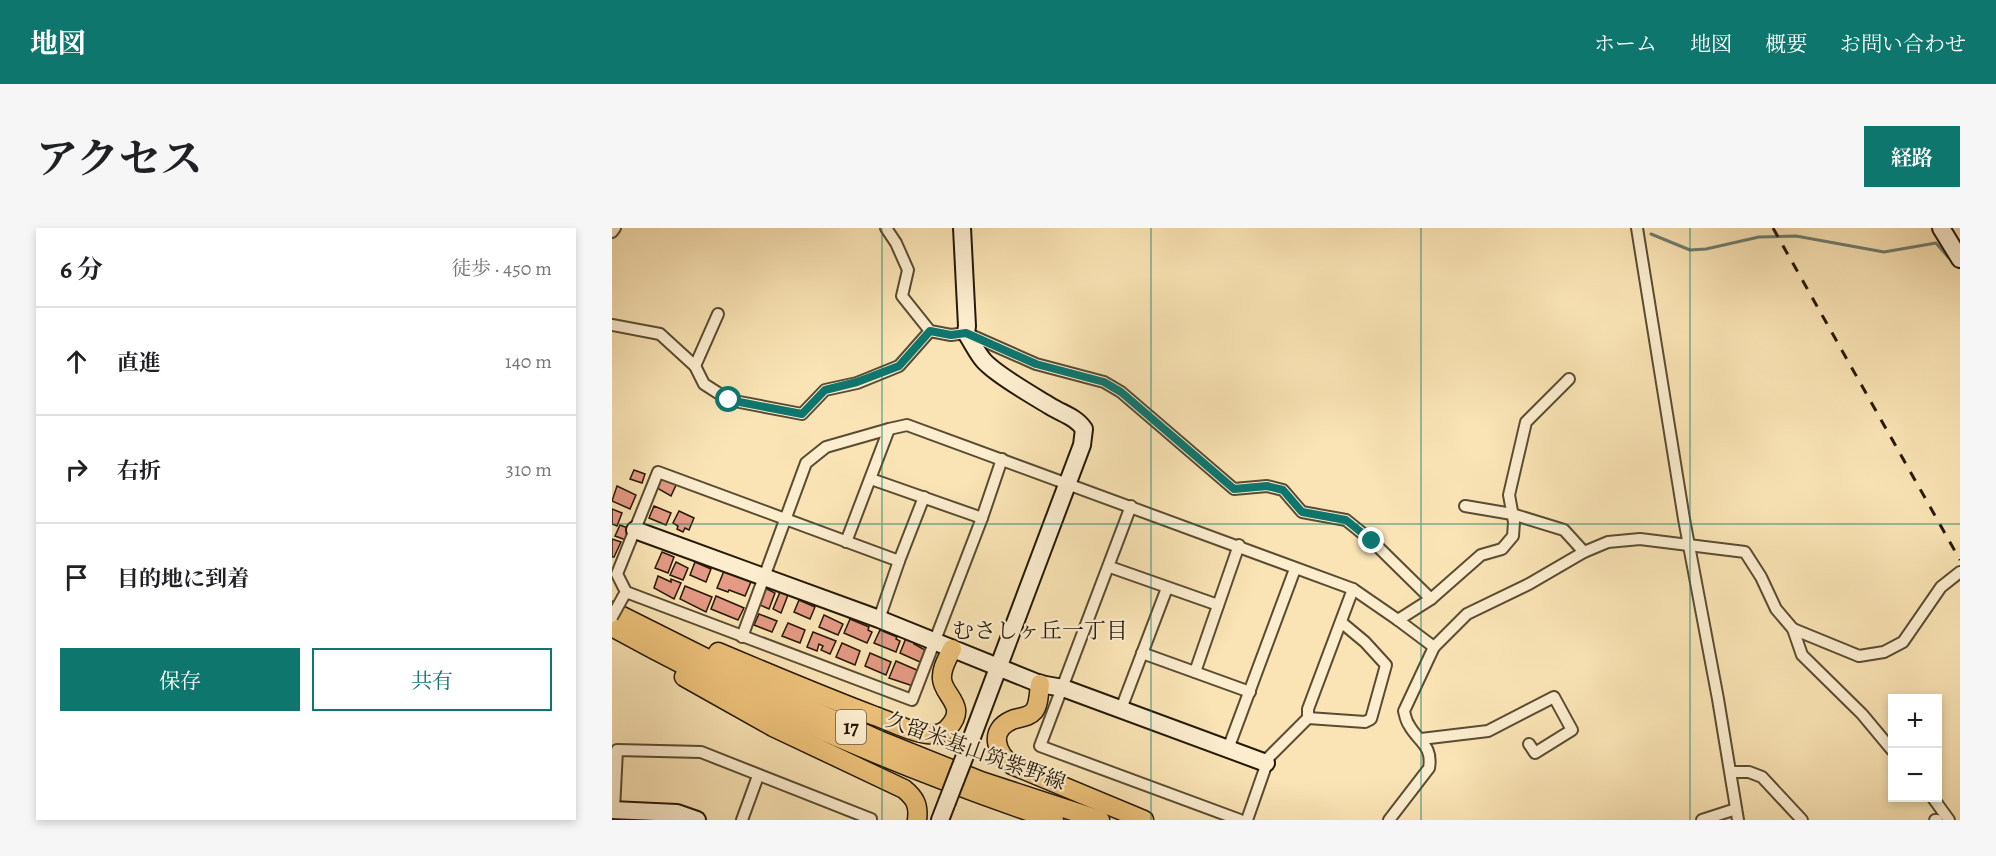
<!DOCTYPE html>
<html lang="ja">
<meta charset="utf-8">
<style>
body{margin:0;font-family:Alegreya,"Noto Serif JP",serif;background:#f6f6f6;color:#202124}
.controls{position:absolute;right:18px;bottom:18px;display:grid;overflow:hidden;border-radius:0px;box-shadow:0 3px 9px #0003}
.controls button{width:54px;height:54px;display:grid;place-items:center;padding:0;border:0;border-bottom:2px solid #e0e0e0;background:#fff;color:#202124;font:30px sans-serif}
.stop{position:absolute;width:18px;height:18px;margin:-14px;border:4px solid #0f766e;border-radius:50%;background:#fff}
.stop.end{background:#0f766e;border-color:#fff;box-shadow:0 2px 6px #0008}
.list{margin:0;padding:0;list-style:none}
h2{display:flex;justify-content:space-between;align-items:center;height:78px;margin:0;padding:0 24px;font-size:26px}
h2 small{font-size:20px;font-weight:400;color:#757577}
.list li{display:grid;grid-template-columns:39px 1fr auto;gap:18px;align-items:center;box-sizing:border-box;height:108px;padding:0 24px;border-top:2px solid #e0e0e0}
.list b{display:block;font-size:22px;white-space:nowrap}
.list em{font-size:20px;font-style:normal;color:#757577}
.actions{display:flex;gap:12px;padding:18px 24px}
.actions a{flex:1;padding:14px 0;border:2px solid #0f766e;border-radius:0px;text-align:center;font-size:21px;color:#0f766e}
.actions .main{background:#0f766e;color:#fff}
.icon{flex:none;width:33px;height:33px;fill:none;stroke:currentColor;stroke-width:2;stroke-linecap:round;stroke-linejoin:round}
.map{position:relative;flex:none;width:1348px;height:592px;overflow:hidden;border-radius:0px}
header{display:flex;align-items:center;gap:36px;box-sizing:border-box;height:84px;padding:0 30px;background:#0f766e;color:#fff}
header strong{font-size:28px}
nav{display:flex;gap:33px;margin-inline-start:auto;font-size:21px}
.intro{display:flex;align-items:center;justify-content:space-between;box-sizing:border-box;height:144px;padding:0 36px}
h1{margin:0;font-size:42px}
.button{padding:15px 27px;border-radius:0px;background:#0f766e;color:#fff;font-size:21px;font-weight:700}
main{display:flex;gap:36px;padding:0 36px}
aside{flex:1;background:#fff;border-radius:0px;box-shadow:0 3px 9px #0003}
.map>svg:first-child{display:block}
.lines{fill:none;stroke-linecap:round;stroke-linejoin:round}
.stream{stroke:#6e7c6e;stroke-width:3}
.building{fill:#e59a85;stroke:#251907;stroke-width:1.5}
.street-casing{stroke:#5a4c32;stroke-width:14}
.secondary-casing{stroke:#251907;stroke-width:20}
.primary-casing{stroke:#251907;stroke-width:21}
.street{stroke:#fcedcf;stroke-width:10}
.secondary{stroke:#fcedcf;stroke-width:16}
.primary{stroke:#edc27a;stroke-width:18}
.rail{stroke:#251907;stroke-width:3;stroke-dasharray:10 10;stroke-linecap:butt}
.street-bridge-casing{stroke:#5a4c32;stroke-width:14;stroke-linecap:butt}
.secondary-bridge-casing{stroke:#251907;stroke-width:20;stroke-linecap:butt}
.street-bridge{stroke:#fcedcf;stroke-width:10}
.secondary-bridge{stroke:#fcedcf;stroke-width:16}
.route{stroke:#0f766e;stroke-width:8}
.grid{fill:none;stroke:#0f766e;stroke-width:1.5;stroke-opacity:0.55}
.labels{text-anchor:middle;stroke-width:4.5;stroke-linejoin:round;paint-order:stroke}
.shield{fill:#fcedcf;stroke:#665943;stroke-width:1.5}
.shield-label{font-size:20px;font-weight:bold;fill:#251907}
.street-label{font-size:21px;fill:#251907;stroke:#fcedcf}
.neighbourhood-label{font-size:22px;fill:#251907;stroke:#fcedcf}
</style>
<header>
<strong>地図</strong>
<nav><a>ホーム</a><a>地図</a><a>概要</a><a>お問い合わせ</a></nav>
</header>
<div class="intro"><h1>アクセス</h1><a class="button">経路</a></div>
<main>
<aside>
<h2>6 分<small>徒歩 · 450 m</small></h2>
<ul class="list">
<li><svg class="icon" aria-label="ahead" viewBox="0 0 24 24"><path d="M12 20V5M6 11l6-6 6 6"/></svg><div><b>直進</b></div><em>140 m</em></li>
<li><svg class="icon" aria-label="right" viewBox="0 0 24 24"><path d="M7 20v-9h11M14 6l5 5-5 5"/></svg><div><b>右折</b></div><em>310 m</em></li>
<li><svg class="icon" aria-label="arrive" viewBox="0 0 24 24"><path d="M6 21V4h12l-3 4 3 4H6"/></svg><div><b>目的地に到着</b></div></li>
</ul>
<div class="actions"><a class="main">保存</a><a>共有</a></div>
</aside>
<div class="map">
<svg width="1348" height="592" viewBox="0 0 1348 592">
<rect width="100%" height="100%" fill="#fae4b5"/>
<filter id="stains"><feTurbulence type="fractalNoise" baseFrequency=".00333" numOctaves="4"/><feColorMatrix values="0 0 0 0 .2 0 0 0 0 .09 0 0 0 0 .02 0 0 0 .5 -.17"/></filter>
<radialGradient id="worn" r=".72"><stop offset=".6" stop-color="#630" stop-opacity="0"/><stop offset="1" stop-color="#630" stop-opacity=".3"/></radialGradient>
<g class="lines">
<polyline class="stream" points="1039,6 1078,22 1094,21 1147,9 1184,8 1272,24 1324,15 1336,29 1339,30"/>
</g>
<g class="building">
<polygon points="22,242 33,246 30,255 18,251"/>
<polygon points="50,248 65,255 59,268 45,260"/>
<polygon points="5,258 24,267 18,281 0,273"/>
<polygon points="42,278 59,285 54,297 37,290"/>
<polygon points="0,281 10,285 5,298 0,296"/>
<polygon points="67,283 82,290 77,302 73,300 71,304 65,301 66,298 61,295"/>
<polygon points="8,297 18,301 14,312 3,308"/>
<polygon points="0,311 9,314 2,329 0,329"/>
<polygon points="50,324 62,329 56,345 43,340"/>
<polygon points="64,334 76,340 71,352 58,347"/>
<polygon points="83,334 99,341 94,354 78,347"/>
<polygon points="112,343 139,354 133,368 117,362 116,364 105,360"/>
<polygon points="46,348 59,354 59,351 69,355 62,371 42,360"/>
<polygon points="73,358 100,369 94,384 68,371"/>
<polygon points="153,360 163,365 157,381 146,376"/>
<polygon points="168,364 176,367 169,385 161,381"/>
<polygon points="104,368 132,380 126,392 99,381"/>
<polygon points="187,372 203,379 198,391 182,384"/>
<polygon points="147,386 165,393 160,404 142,397"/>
<polygon points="212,387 231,396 226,407 207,399"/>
<polygon points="238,391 257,399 256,402 260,404 255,415 232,405"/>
<polygon points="176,395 193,402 188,415 170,408"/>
<polygon points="268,402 285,409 284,411 288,413 284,424 262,415"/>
<polygon points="201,404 224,413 218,426 209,422 211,418 207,416 205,423 195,419"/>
<polygon points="294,410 303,414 302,416 313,422 308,434 288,425"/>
<polygon points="230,415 248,423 243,437 224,429"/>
<polygon points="258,425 279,434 274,447 253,438"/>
<polygon points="284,433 307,443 301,458 277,450"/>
</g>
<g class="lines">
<defs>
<g id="street">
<polyline points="274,0 284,15 296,42 290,68 318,103 339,107 354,105 424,136 492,154 509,164 622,261 655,258 671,262 690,284 734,292 760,313 819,371"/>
<polyline points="1025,0 1072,291 1106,471 1126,592"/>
<polyline points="0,4 3,0"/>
<polyline points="0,97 48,106 83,138 92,156 117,172 190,186 213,162 245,155 287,138 318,103"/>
<polyline points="83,138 106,86"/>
<polyline points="259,251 370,290"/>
<polyline points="519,278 428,518 628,592"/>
<polyline points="853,278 900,286 952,302 972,324"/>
<polyline points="234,314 277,201"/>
<polyline points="498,339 606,377"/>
<polyline points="14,364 300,472 370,290 390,231"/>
<polyline points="11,369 14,364 5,346 46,244 287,333"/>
<polyline points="267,391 287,333 312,269"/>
<polyline points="786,392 819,371 869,327 890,321 901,308 902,294 897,267 914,194 957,151"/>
<polyline points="1181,401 1247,428 1272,424 1291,414 1329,359 1348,344"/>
<polyline points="130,409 194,235 214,219 277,201 295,197 741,361 786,392 822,419"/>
<polyline points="530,425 638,464"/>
<polyline points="583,444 627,317"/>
<polyline points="509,481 555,360"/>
<polyline points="696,490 753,494 759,491 774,437 753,414 729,394"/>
<polyline points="809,511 876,503 942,469 960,502 923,525 917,516"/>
<polyline points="616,521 683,341"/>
<polyline points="1119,544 1137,544 1150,549 1190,592"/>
<polyline points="1321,570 1337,592"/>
<polyline points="2,582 5,522 89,524 259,591 259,592"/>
<polyline points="130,592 146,548"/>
<polyline points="635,592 657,529 696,490 696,481 741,361"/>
<path d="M777 592 817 540C821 517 806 514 797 497 794 493 793 487 792 483L822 419 855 386 917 356 972 324 996 314 1028 311 1133 324 1149 349 1164 381 1181 401 1190 427 1250 486 1280 522"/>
<polyline points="1090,592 1124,581"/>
<polyline points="1323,592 1325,592"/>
</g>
<g id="secondary">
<path d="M350 0 355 98 354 105C360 114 365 125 372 133 386 148 420 167 438 178 451 186 464 189 472 201L470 217 354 525"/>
<polyline points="1329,0 1348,31"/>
<polyline points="23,302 267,391 428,456 451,460 654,535"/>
<polyline points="0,582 65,585 85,592"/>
<polyline points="328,592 335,574"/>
</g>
<g id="primary">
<polyline points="0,383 176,471 267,512 369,553 488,592"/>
<path d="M0 399C141 477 290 541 442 592"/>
<path d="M106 424C158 446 210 468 263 488 278 493 300 505 315 506 323 507 331 506 336 500 357 478 331 468 330 451 329 440 336 430 340 421"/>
<path d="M72 449 161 499 292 561C303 570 307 577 305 592"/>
<path d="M428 456C427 463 427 477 422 483 416 490 407 489 400 492 376 502 384 525 400 537L532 592"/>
</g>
</defs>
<use href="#street" class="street-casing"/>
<use href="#secondary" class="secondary-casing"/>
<use href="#primary" class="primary-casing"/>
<use href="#street" class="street"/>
<use href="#secondary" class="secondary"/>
<use href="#primary" class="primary"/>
<polyline class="rail" points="1161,0 1348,332"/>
<defs>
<polyline id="street-bridge" points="0,389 11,369"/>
<polyline id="secondary-bridge" points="335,574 354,525"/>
</defs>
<use href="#street-bridge" class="street-bridge-casing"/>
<use href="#secondary-bridge" class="secondary-bridge-casing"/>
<use href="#street-bridge" class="street-bridge"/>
<use href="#secondary-bridge" class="secondary-bridge"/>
</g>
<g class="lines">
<polyline class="route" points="117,172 190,186 213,162 245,154 287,138 318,103 339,107 354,105 424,136 492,154 509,164 622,261 655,258 671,262 690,284 734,292 760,313"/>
</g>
<path class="grid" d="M270 0V592M539 0V592M809 0V592M1078 0V592M0 296H1348"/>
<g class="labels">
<rect class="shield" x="224" y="482" width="30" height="34" rx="4.5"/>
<g class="shield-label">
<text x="239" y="506">17</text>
</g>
<g class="street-label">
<text transform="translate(364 523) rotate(20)" y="7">久留米基山筑紫野線</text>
</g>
<g class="neighbourhood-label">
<text x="428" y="410">むさしヶ丘一丁目</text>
</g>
</g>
<rect width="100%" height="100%" filter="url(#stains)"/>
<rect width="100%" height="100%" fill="url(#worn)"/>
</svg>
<div class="controls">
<button>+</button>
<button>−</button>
</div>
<div class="stop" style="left:117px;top:172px"></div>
<div class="stop end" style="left:760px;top:313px"></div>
</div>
</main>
